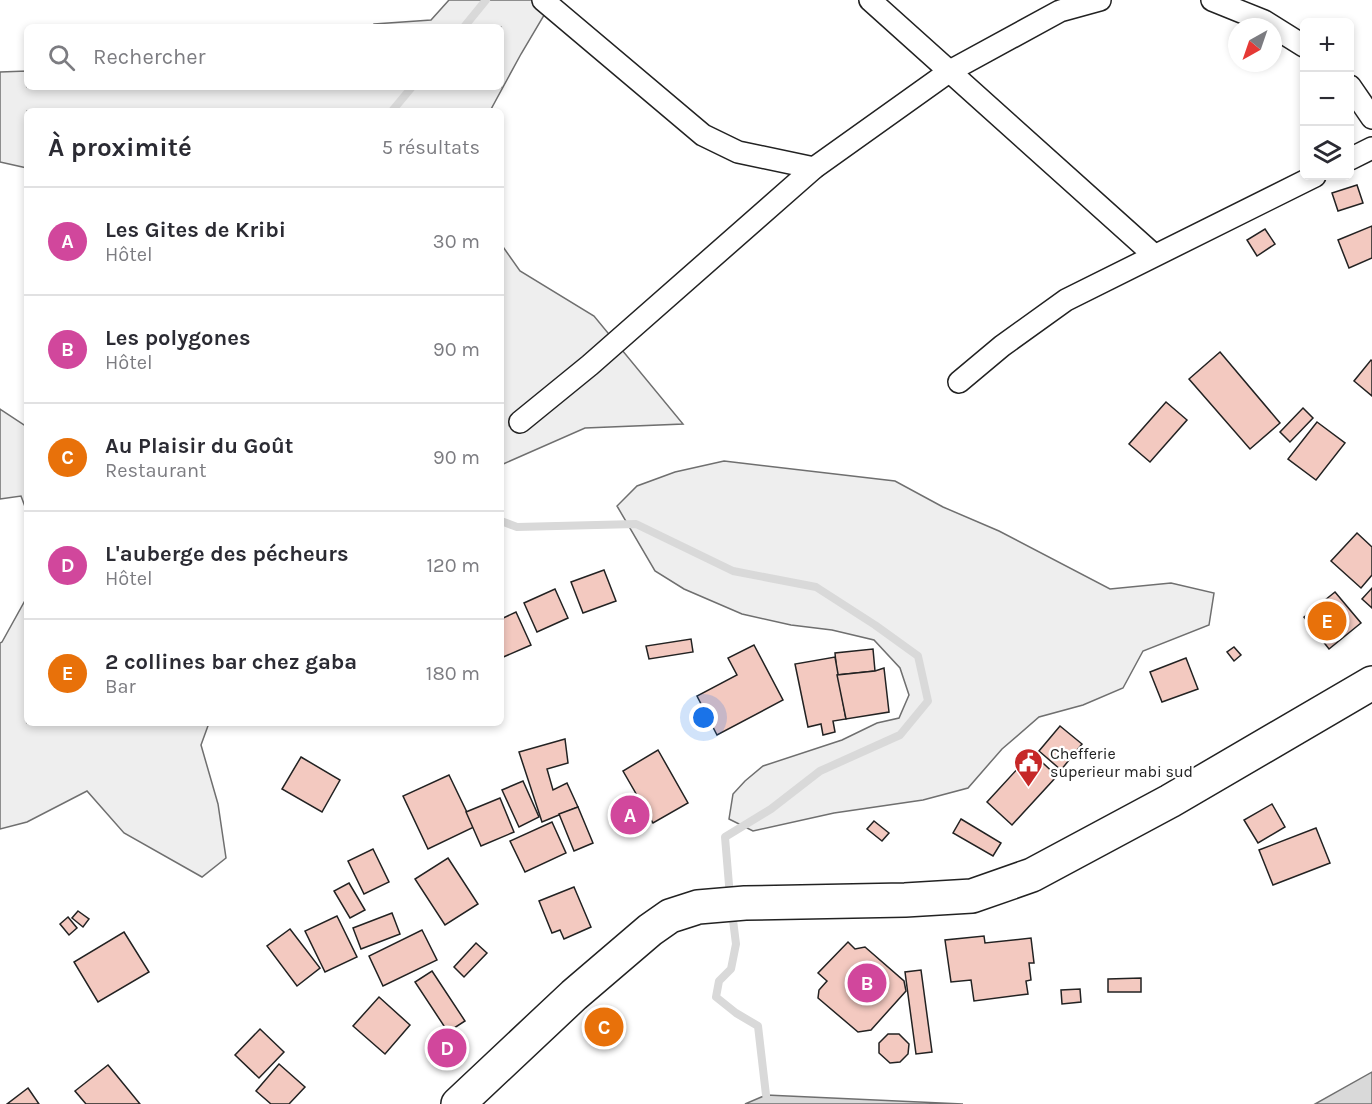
<!DOCTYPE html>
<html lang="fr">
<meta charset="utf-8">
<style>
body{margin:0;font-family:Karla,sans-serif;background:#f7f7f7;color:#2b2b33}
.controls{position:absolute;right:18px;top:18px;display:grid;overflow:hidden;border-radius:9px;box-shadow:0 3px 9px #0003}
.controls button{width:54px;height:54px;display:grid;place-items:center;padding:0;border:0;border-bottom:2px solid #e1e1e2;background:#fff;color:#2b2b33;font:30px sans-serif}
.compass{position:absolute;left:1228px;top:18px;width:54px;height:54px;border-radius:50%;background:#fff;box-shadow:0 3px 9px #0003;rotate:220deg}
.you{position:absolute;left:704px;top:718px;width:21px;height:21px;margin:-15px;border:4px solid #fff;border-radius:50%;background:#1a73e8;box-shadow:0 0 0 9px #1a73e833}
.badge{display:grid;place-items:center;width:39px;height:39px;border-radius:50%;background:#c62828;color:#fff;font-size:20px;font-weight:700}
.pin{position:absolute;translate:-50% -50%;border:3px solid #fff;box-shadow:0 2px 6px #0006}
.list{margin:0;padding:0;list-style:none}
h2{display:flex;justify-content:space-between;align-items:center;height:78px;margin:0;padding:0 24px;font-size:26px}
h2 small{font-size:20px;font-weight:400;color:#7c7c81}
.list li{display:grid;grid-template-columns:39px 1fr auto;gap:18px;align-items:center;box-sizing:border-box;height:108px;padding:0 24px;border-top:2px solid #e1e1e2}
.list b{display:block;font-size:22px;white-space:nowrap}
.list p{margin:0;font-size:20px;white-space:nowrap;color:#7c7c81}
.list em{font-size:20px;font-style:normal;color:#7c7c81}
.icon{flex:none;width:33px;height:33px;fill:none;stroke:currentColor;stroke-width:2;stroke-linecap:round;stroke-linejoin:round}
.map{position:relative;flex:none;width:1372px;height:1104px;overflow:hidden}
.search{position:absolute;background:#fff;box-shadow:0 3px 9px #0003;left:24px;top:24px;width:480px;height:66px;display:flex;align-items:center;gap:15px;box-sizing:border-box;padding:0 21px;border-radius:9px;color:#7c7c81;font-size:22px}
.panel{position:absolute;background:#fff;box-shadow:0 3px 9px #0003;left:24px;top:108px;width:480px;height:618px;border-radius:9px}
.map>svg:first-child{display:block}
.green{fill:#eee;stroke:#6f6f6f;stroke-width:1.5}
.water{fill:#d9d9d9;stroke:#6f6f6f;stroke-width:1.5}
.lines{fill:none;stroke-linecap:round;stroke-linejoin:round}
.stream{stroke:#d9d9d9;stroke-width:8}
.building{fill:#f3c9c0;stroke:#222;stroke-width:1.5}
.minor-casing{stroke:#222;stroke-width:24}
.trunk-casing{stroke:#222;stroke-width:36}
.minor{stroke:#fff;stroke-width:21}
.trunk{stroke:#fff;stroke-width:33}
.labels{text-anchor:middle;stroke-width:4.5;stroke-linejoin:round;paint-order:stroke}
.poi-label{font-size:16px;fill:#222;stroke:#fff;text-anchor:start}
</style>
<div class="map">
<svg width="1372" height="1104" viewBox="0 0 1372 1104">
<rect width="100%" height="100%" fill="#fff"/>
<g class="green">
<polygon points="449,0 553,0 521,54 490,111 27,111 27,168 0,162 0,72 27,71 27,87 501,87 501,27 370,27 374,24 431,20"/>
<polygon points="501,244 520,271 594,316 683,424 585,428 501,465"/>
<polygon points="0,409 27,427 27,512 21,496 0,499"/>
<polygon points="724,461 895,481 943,507 999,531 1110,589 1171,583 1214,593 1209,625 1143,651 1123,688 1083,705 1039,717 1002,749 968,788 923,800 834,813 753,831 729,819 733,794 745,781 763,766 842,740 877,723 899,718 909,695 900,668 874,640 832,630 791,625 742,614 684,589 655,571 617,506 637,486 675,472"/>
<polygon points="27,597 27,723 209,723 201,745 218,804 226,858 202,877 124,833 87,791 27,822 0,829 0,643 2,642"/>
</g>
<g class="water">
<polygon points="1372,1072 1372,1104 1315,1104"/>
<polygon points="766,1095 963,1104 745,1104"/>
</g>
<g class="lines">
<g class="stream">
<polyline points="464,27 486,0"/>
<polyline points="392,111 412,87"/>
<polyline points="501,521 517,527 636,524 733,571 816,587 875,625 918,656 928,701 900,735 820,771 771,809 725,837 730,897"/>
<polyline points="732,912 736,944 731,969 719,981 716,997 736,1013 758,1026 766,1095"/>
</g>
</g>
<g class="building">
<polygon points="1357,185 1363,203 1338,211 1332,193"/>
<polygon points="1372,226 1372,258 1349,268 1338,240"/>
<polygon points="1265,229 1275,244 1257,256 1247,240"/>
<polygon points="1220,352 1280,423 1250,449 1189,379"/>
<polygon points="1371,360 1372,361 1372,396 1354,381"/>
<polygon points="1166,402 1187,420 1150,462 1129,444"/>
<polygon points="1303,408 1313,418 1290,442 1280,432"/>
<polygon points="1317,422 1345,443 1316,480 1288,459"/>
<polygon points="1357,533 1372,547 1372,575 1361,588 1331,561"/>
<polygon points="604,570 616,601 583,613 571,582"/>
<polygon points="1372,588 1372,608 1362,599"/>
<polygon points="555,589 568,618 537,632 524,603"/>
<polygon points="1335,592 1361,623 1329,649 1304,617"/>
<polygon points="516,612 531,645 501,658 501,619"/>
<polygon points="691,639 693,652 649,659 646,646"/>
<polygon points="754,645 783,700 717,735 697,696 737,675 728,658"/>
<polygon points="1234,647 1241,655 1234,661 1227,652"/>
<polygon points="873,649 875,671 837,675 835,653"/>
<polygon points="835,657 846,719 833,721 835,732 823,735 821,724 808,727 795,664"/>
<polygon points="1186,658 1198,689 1162,702 1150,672"/>
<polygon points="884,668 889,712 846,719 837,675 875,671"/>
<polygon points="1060,726 1082,744 1061,770 1039,751"/>
<polygon points="565,739 568,763 547,769 553,790 567,783 578,807 542,822 519,752"/>
<polygon points="658,750 688,803 653,823 623,771"/>
<polygon points="1032,753 1057,776 1012,825 987,802"/>
<polygon points="301,757 340,780 322,812 282,789"/>
<polygon points="449,775 474,827 428,849 403,796"/>
<polygon points="523,781 539,817 519,827 502,790"/>
<polygon points="500,798 514,832 481,846 466,812"/>
<polygon points="1272,804 1285,827 1258,843 1244,820"/>
<polygon points="578,807 593,843 574,851 559,814"/>
<polygon points="961,819 1001,843 993,856 953,833"/>
<polygon points="874,821 889,833 882,841 867,829"/>
<polygon points="552,822 566,853 525,872 510,841"/>
<polygon points="1316,828 1330,863 1273,885 1259,850"/>
<polygon points="373,849 389,882 364,894 348,861"/>
<polygon points="448,858 478,904 445,925 415,879"/>
<polygon points="349,883 365,910 350,918 334,891"/>
<polygon points="574,887 591,927 564,939 560,930 552,933 539,901"/>
<polygon points="78,911 89,919 83,927 72,918"/>
<polygon points="392,913 400,934 361,949 353,928"/>
<polygon points="337,916 357,957 325,972 305,931"/>
<polygon points="68,917 77,928 69,935 60,924"/>
<polygon points="290,929 320,968 297,986 267,946"/>
<polygon points="422,930 437,960 383,986 369,956"/>
<polygon points="124,932 149,972 98,1002 74,962"/>
<polygon points="984,936 985,943 1031,938 1034,963 1029,963 1031,980 1026,981 1028,994 974,1001 971,980 951,982 945,940"/>
<polygon points="848,942 855,949 865,947 904,981 906,991 871,1030 858,1032 818,998 819,990 827,981 818,973"/>
<polygon points="476,943 487,953 464,977 454,967"/>
<polygon points="921,970 932,1052 916,1054 905,972"/>
<polygon points="432,971 465,1021 448,1032 415,982"/>
<polygon points="1141,978 1141,992 1108,992 1108,979"/>
<polygon points="1080,989 1081,1002 1062,1004 1061,990"/>
<polygon points="379,997 410,1025 385,1054 353,1026"/>
<polygon points="260,1029 284,1052 259,1078 235,1055"/>
<polygon points="888,1034 899,1034 909,1044 908,1054 900,1062 890,1063 879,1053 879,1043"/>
<polygon points="279,1064 305,1087 289,1104 271,1104 256,1091"/>
<polygon points="108,1065 140,1104 86,1104 75,1091"/>
<polygon points="28,1088 39,1104 7,1104"/>
</g>
<g class="lines">
<defs>
<g id="minor">
<polyline points="543,0 703,135 738,152 814,168"/>
<polyline points="870,0 1154,255"/>
<polyline points="1212,0 1264,21 1304,46"/>
<polyline points="1350,86 1372,118"/>
<polyline points="1350,159 1372,148"/>
<polyline points="959,382 1002,346 1066,300 1315,176"/>
<polyline points="520,422 590,365 814,168 950,71 1060,11 1100,0"/>
</g>
<polyline id="trunk" points="458,1104 574,995 650,930 670,916 698,907 745,903 905,900 972,896 1032,875 1170,801 1372,683"/>
</defs>
<use href="#minor" class="minor-casing"/>
<use href="#trunk" class="trunk-casing"/>
<use href="#minor" class="minor"/>
<use href="#trunk" class="trunk"/>
</g>
<defs>
<symbol id="civic-pin" viewBox="-11 -11 22 30"><path d="M0 17L-7.5 6A9.5 9.5 0 1 1 7.5 6Z" fill="#c62828" stroke="#fff"/><path d="M-.6-6.5H3V-4.5H.6V-3L4-1V1h2V6H-6V1h2V-1L-.6-3ZM-1.2 2.5V6h2.4V2.5Z" fill="#fff"/></symbol>
</defs>
<g fill-rule="evenodd">
<use href="#civic-pin" x="1012" y="746" width="33" height="45"/>
</g>
<g class="labels">
<g class="poi-label">
<text x="1050" y="759">Chefferie<tspan x="1050" dy="18">superieur mabi sud</tspan></text>
</g>
</g>
</svg>
<div class="controls">
<button>+</button>
<button>−</button>
<button><svg class="icon" aria-label="layers" viewBox="0 0 24 24"><path d="M12 4l9 5-9 5-9-5zM3 14l9 5 9-5"/></svg></button>
</div>
<svg class="compass" viewBox="-18 -18 36 36"><path d="M0-13l5 13h-10z" fill="#e53935"/><path d="M0 13l5-13h-10z" fill="#7c7c81"/></svg>
<div class="you"></div>
<div class="pin badge" style="left:630px;top:815px;background:#d1479c">A</div>
<div class="pin badge" style="left:867px;top:983px;background:#d1479c">B</div>
<div class="pin badge" style="left:604px;top:1027px;background:#e8710a">C</div>
<div class="pin badge" style="left:447px;top:1048px;background:#d1479c">D</div>
<div class="pin badge" style="left:1327px;top:621px;background:#e8710a">E</div>
<div class="search"><svg class="icon" aria-label="search" viewBox="0 0 24 24"><circle cx="10" cy="10" r="6"/><path d="M15 15l6 6"/></svg>Rechercher</div>
<section class="panel">
<h2>À proximité<small>5 résultats</small></h2>
<ul class="list">
<li><span class="badge" style="background:#d1479c">A</span><div><b>Les Gites de Kribi</b><p>Hôtel</p></div><em>30 m</em></li>
<li><span class="badge" style="background:#d1479c">B</span><div><b>Les polygones</b><p>Hôtel</p></div><em>90 m</em></li>
<li><span class="badge" style="background:#e8710a">C</span><div><b>Au Plaisir du Goût</b><p>Restaurant</p></div><em>90 m</em></li>
<li><span class="badge" style="background:#d1479c">D</span><div><b>L'auberge des pécheurs</b><p>Hôtel</p></div><em>120 m</em></li>
<li><span class="badge" style="background:#e8710a">E</span><div><b>2 collines bar chez gaba</b><p>Bar</p></div><em>180 m</em></li>
</ul>
</section>
</div>
